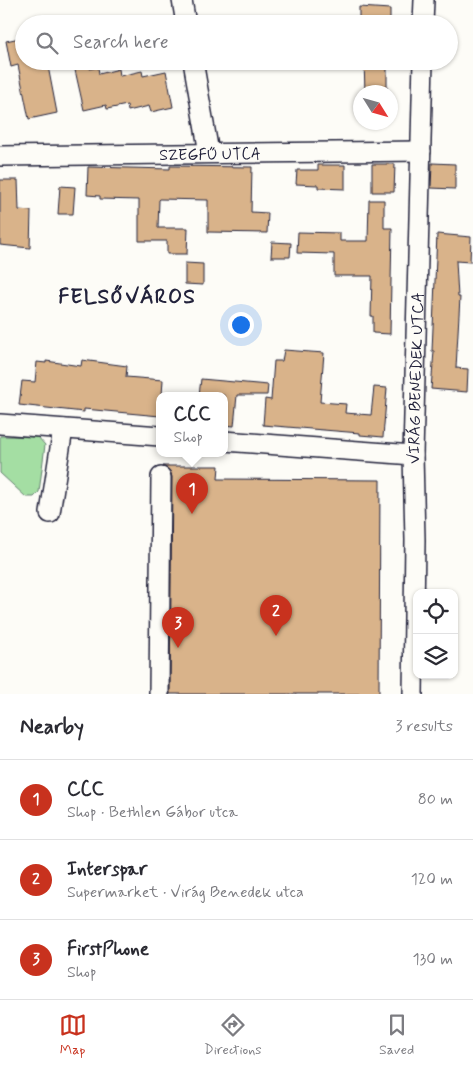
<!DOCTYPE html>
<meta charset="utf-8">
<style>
body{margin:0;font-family:Mynerve,sans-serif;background:#f2f2f3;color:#2b2b33}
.controls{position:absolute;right:15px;bottom:15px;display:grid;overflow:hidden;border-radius:10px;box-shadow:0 1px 4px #0004}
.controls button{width:45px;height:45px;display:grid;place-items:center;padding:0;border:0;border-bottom:1px solid #e1e1e2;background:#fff;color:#2b2b33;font:25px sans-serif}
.compass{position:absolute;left:353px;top:85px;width:45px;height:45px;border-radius:50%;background:#fff;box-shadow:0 1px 4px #0004;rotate:127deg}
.you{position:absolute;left:240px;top:324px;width:18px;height:18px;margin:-12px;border:4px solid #fff;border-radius:50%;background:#1a73e8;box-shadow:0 0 0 8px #1a73e833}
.badge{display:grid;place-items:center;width:32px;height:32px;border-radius:50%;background:#c8321e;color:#fff;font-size:16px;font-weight:700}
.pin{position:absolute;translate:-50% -41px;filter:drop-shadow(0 1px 2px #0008)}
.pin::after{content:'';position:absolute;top:26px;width:18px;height:15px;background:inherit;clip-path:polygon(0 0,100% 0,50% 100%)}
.popup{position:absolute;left:156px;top:392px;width:72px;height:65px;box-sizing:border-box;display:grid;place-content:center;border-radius:10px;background:#fff;filter:drop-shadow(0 1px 4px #0005);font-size:16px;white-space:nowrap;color:#7c7c81}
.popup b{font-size:19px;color:#2b2b33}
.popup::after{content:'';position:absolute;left:50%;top:100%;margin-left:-10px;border:10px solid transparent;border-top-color:#fff}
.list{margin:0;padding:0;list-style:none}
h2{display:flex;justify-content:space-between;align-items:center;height:65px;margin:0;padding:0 20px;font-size:21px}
h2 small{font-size:16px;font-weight:400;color:#7c7c81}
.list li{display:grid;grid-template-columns:32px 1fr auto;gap:15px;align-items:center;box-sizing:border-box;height:80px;padding:0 20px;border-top:1px solid #e1e1e2}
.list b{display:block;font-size:19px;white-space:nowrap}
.list p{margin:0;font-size:16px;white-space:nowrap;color:#7c7c81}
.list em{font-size:16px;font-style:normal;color:#7c7c81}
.icon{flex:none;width:28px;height:28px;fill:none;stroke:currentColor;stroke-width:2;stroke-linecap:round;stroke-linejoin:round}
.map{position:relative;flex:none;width:473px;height:694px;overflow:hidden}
.search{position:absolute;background:#fff;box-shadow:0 1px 4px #0004;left:15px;right:15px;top:15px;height:55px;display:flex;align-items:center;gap:12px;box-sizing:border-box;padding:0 18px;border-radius:28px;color:#7c7c81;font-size:19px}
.sheet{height:305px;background:#fff}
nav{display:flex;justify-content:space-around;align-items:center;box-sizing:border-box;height:70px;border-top:1px solid #e1e1e2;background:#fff;font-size:14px;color:#7c7c81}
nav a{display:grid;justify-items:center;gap:2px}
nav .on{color:#c8321e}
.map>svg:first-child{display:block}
.green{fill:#a4dea3;stroke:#63806f}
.building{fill:#d9b38a;stroke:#22223b}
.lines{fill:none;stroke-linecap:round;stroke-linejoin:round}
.minor-casing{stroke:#22223b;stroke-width:22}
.minor{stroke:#fdfcf7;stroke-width:19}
.labels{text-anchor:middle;stroke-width:4;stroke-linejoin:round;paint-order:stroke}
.street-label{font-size:16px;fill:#22223b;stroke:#fdfcf7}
.district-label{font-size:21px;font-weight:bold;letter-spacing:1px;fill:#22223b;stroke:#fdfcf7}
</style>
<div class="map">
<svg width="473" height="694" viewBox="0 0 473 694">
<rect width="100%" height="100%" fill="#fdfcf7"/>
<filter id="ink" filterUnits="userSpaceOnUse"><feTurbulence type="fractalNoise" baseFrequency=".02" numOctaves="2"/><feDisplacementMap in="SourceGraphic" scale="10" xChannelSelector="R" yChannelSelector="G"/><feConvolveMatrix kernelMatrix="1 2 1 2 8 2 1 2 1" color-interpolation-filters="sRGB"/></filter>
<g filter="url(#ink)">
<polygon class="green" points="0,436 38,437 45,445 39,492 34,497 26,497 0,473"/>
<g class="building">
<polygon points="359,7 390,9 390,24 359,24"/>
<polygon points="24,37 24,61 47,61 57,113 29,119 18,65 11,67 6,41"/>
<polygon points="73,61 89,61 90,69 98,67 99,74 119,69 120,76 142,71 143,76 166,71 173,107 151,112 149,106 128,111 127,105 107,109 106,105 84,110"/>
<polygon points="364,61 387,61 387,92 365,92"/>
<polygon points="432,163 455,164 455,189 431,188"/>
<polygon points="372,164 395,164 394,192 372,192"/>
<polygon points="318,165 345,165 345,189 318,188 318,185 296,184 297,170 318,170"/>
<polygon points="170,166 252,167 251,212 268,213 267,233 208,232 208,200 160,199 159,200 158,228 188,228 187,254 167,254 167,241 139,241 139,200 100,199 100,196 87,195 88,167 170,169"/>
<polygon points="0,180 18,180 19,210 31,211 30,248 0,245"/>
<polygon points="60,186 75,187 73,214 58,214"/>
<polygon points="369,200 384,200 384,228 392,228 390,334 373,333 373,316 371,316 372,276 334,276 334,254 297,253 298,232 340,233 340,241 368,241"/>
<polygon points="437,234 471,237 470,262 456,261 458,297 460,297 456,368 468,369 467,392 431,389 434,351 432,351"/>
<polygon points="272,242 291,243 290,257 271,257"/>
<polygon points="185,263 203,264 203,285 185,284"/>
<polygon points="284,350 324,353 320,402 346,404 345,413 371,415 374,387 387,388 383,437 360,435 360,433 263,425 265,399 271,400 274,361 282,361"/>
<polygon points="82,360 127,366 126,377 163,380 162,395 160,395 160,416 84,409 84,412 19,405 22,381 35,382 37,362 46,363 46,361 81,366"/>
<polygon points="201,379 268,385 267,395 237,395 234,426 224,425 224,395 199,395"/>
<polygon points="163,466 219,466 218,479 380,480 379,694 170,694 172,477 170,471"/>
</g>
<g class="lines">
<defs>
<g id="minor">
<polyline points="182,0 186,24"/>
<polyline points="423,24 424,0"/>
<polyline points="193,61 209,153"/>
<path id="s1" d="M0 156 421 151"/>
<polyline points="0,424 160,436"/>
<polyline points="224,441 413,455"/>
<polyline points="50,513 63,429"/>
<polyline points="159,694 161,477"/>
<path id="s2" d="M413 694 415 540 413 455 423 61"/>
</g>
</defs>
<use href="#minor" class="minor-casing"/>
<use href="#minor" class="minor"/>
</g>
</g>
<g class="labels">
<g class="street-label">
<text dy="6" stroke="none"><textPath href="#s1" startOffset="210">SZEGFŰ UTCA</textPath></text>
<text dy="6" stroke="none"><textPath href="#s2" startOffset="316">VIRÁG BENEDEK UTCA</textPath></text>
</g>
<g class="district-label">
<text x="127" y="303">FELSŐVÁROS</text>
</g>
</g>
</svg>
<div class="controls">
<button><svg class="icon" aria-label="locate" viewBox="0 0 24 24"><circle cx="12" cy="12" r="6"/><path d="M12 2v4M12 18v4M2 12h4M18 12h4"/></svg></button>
<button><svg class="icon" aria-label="layers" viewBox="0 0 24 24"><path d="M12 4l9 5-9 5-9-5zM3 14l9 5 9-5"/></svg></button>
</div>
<svg class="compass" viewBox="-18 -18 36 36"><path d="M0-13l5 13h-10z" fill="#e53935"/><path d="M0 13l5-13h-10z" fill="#7c7c81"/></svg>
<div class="you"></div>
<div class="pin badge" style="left:192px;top:514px">1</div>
<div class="popup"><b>CCC</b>Shop</div>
<div class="pin badge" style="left:276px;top:636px">2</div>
<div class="pin badge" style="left:178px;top:648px">3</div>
<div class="search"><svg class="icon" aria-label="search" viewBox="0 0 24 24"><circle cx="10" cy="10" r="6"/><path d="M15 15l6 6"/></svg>Search here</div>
</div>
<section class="sheet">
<h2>Nearby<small>3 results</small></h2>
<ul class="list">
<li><span class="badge">1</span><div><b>CCC</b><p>Shop · Bethlen Gábor utca</p></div><em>80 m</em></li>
<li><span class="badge">2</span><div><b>Interspar</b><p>Supermarket · Virág Benedek utca</p></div><em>120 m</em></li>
<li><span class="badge">3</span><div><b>FirstPhone</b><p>Shop</p></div><em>130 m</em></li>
</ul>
</section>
<nav>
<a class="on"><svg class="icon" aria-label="map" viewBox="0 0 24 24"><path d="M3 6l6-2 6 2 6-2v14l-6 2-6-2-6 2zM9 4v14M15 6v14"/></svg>Map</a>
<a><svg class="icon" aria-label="directions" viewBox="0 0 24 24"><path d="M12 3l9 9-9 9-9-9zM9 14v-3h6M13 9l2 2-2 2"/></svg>Directions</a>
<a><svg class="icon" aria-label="saved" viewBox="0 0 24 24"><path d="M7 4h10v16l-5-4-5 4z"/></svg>Saved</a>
</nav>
